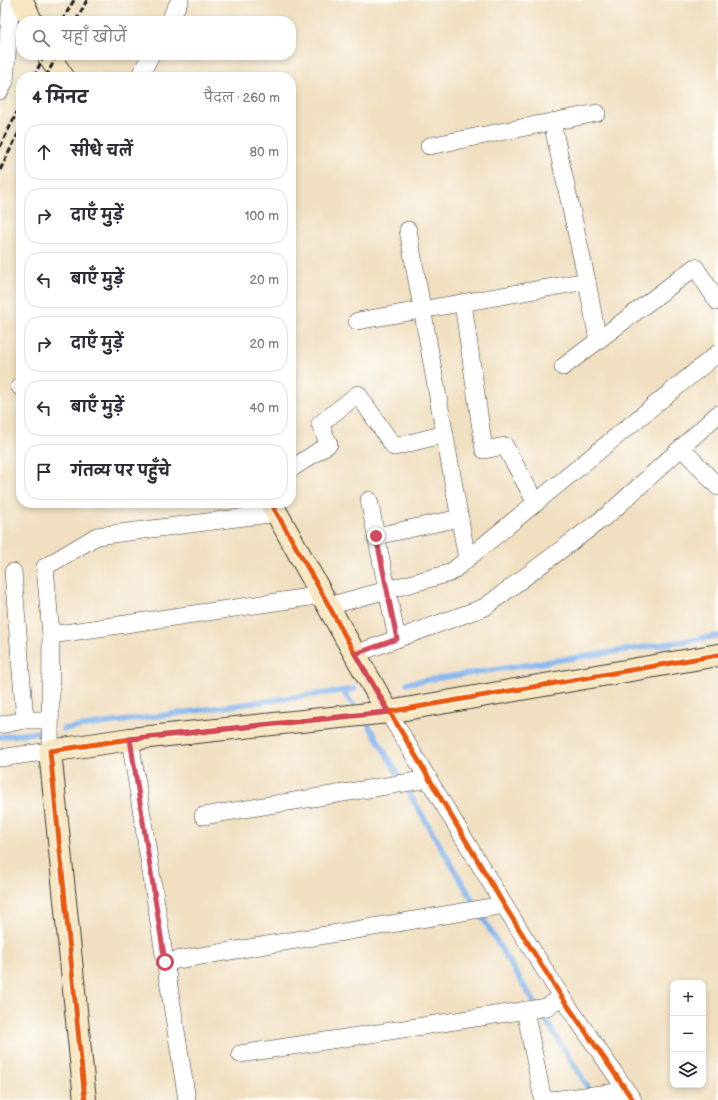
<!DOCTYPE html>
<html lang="hi">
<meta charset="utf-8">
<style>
body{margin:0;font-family:"Balsamiq Sans","Playpen Sans Deva",sans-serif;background:#f2f2f3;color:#2b2b33}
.controls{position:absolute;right:12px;bottom:12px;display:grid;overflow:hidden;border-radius:8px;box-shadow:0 2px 6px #0003}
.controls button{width:36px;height:36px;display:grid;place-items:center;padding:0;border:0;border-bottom:1px solid #e1e1e2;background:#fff;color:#2b2b33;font:20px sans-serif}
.stop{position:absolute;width:12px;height:12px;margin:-9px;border:3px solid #d1495b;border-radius:50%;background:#fff}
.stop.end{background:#d1495b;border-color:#fff;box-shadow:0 1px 4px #0008}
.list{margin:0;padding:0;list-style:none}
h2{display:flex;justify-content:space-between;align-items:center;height:52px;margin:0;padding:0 16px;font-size:17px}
h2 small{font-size:13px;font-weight:400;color:#7c7c81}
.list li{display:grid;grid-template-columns:26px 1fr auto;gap:12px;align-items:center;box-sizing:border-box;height:56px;margin:0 8px 8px;padding:0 8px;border:1px solid #e1e1e2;border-radius:16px}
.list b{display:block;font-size:15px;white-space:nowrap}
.list em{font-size:13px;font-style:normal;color:#7c7c81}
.icon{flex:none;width:22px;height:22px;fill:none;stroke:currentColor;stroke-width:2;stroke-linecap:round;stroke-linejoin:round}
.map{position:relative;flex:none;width:718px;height:1100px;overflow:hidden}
.search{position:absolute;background:#fff;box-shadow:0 2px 6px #0003;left:16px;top:16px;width:280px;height:44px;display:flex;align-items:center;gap:10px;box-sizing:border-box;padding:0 14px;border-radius:16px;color:#7c7c81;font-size:15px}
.panel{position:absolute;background:#fff;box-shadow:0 2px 6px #0003;left:16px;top:72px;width:280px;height:436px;border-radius:16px}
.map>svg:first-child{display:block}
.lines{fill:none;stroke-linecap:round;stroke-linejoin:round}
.stream{stroke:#81b2ed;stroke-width:5.5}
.street-casing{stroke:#3c3935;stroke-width:18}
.secondary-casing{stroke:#3c3935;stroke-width:24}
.street{stroke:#fff;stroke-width:17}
.secondary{stroke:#f7e8c3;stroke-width:22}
.rail{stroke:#1c1c1c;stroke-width:3;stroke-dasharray:6 3;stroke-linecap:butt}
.cycleway-casing{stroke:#fdfcf7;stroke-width:8}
.cycleway{stroke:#e8590c;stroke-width:5}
.route{stroke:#d1495b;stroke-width:5}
</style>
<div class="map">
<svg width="718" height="1100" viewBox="0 0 718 1100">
<rect width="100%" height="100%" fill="#fdfcf7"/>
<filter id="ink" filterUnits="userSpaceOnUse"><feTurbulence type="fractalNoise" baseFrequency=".025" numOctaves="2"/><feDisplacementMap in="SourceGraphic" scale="8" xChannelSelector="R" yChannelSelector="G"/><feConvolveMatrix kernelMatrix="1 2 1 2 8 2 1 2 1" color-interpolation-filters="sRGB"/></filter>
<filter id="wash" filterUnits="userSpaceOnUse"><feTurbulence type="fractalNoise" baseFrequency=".012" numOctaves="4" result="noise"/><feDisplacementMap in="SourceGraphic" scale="16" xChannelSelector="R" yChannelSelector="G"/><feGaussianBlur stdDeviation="0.9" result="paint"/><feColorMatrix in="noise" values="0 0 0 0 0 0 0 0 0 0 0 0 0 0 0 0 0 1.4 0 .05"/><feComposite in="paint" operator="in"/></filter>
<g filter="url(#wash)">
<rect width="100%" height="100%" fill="#f0dfc0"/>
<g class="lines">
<g class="stream">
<polyline points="407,683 718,636"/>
<polyline points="343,691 357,710"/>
<polyline points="365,720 373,732 509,962 591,1092"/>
<polyline points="63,729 355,689"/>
<polyline points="0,737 39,732"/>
</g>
</g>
</g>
<g filter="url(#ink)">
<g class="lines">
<defs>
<g id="street">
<polyline points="169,21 180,0"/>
<polyline points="139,77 151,55"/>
<polyline points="0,91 5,81 11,0"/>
<polyline points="552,122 587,281 598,341"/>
<polyline points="429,146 597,113"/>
<polyline points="408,230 467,559"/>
<polyline points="463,303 484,450 505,446 536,503"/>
<polyline points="357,321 587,281"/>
<polyline points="563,367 695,267 718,302"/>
<polyline points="20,387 21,387"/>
<polyline points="682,448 718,487"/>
<polyline points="291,469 329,444 320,424 358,394 394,447 445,434"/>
<polyline points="369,500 397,639"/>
<polyline points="376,536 460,518"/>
<polyline points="13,572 25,720"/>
<polyline points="328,606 450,573 718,353"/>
<polyline points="51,635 323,595"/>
<polyline points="355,654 485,607 610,513 718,414"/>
<polyline points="388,712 504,905 561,996 633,1100"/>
<polyline points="0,725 25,720 50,720"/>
<polyline points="130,739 187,1100"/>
<polyline points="0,758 50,751 51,635 45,567 97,536 277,513"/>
<polyline points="203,816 429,779"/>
<polyline points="165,962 504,905"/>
<polyline points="525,1010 543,1100"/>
<polyline points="240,1054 547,1007 561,996"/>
<polyline points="551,1100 626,1091"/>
</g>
<g id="secondary">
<polyline points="22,0 31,21"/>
<polyline points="48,55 63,77"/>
<path d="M271 503C310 573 348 643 388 712"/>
<polyline points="85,1100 50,751 130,739 388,712 718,655"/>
</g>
</defs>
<use href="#street" class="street-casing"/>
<use href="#secondary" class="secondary-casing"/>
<use href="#street" class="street"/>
<use href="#secondary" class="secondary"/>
<g class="rail">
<polyline points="62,21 74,0"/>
<polyline points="76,21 87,0"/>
<polyline points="34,77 44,55"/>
<polyline points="46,77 57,55"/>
<polyline points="0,147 21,104"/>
<polyline points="0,170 21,128"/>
</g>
<defs>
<g id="cycleway">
<polyline points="271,503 323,595 350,645 504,905 561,996 633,1100"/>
<polyline points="85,1100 50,751 130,739 388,712 718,655"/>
</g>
</defs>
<use href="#cycleway" class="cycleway-casing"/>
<use href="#cycleway" class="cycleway"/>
</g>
</g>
<g class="lines" filter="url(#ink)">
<polyline class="route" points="165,962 130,739 388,712 355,654 397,639 376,536"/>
</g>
</svg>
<div class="controls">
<button>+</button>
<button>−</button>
<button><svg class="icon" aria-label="layers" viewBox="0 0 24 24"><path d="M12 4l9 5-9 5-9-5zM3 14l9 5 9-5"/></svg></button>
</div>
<div class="stop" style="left:165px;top:962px"></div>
<div class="stop end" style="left:376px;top:536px"></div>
<div class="search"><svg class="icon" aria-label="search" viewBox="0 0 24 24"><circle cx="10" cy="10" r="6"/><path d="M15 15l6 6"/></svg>यहाँ खोजें</div>
<section class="panel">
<h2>4 मिनट<small>पैदल · 260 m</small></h2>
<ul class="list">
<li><svg class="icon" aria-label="ahead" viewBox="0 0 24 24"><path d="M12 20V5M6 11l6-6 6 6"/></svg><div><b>सीधे चलें</b></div><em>80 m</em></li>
<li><svg class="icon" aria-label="right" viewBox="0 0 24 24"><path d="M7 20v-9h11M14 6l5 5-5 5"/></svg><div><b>दाएँ मुड़ें</b></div><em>100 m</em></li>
<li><svg class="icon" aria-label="left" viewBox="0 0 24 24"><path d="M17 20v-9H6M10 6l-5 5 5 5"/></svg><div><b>बाएँ मुड़ें</b></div><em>20 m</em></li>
<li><svg class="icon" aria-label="right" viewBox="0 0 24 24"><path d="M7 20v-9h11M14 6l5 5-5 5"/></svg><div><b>दाएँ मुड़ें</b></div><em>20 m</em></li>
<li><svg class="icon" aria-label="left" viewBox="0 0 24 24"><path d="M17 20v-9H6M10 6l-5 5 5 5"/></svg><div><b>बाएँ मुड़ें</b></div><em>40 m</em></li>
<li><svg class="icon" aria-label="arrive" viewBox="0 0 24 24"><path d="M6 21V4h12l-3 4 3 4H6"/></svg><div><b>गंतव्य पर पहुँचे</b></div></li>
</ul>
</section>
</div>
